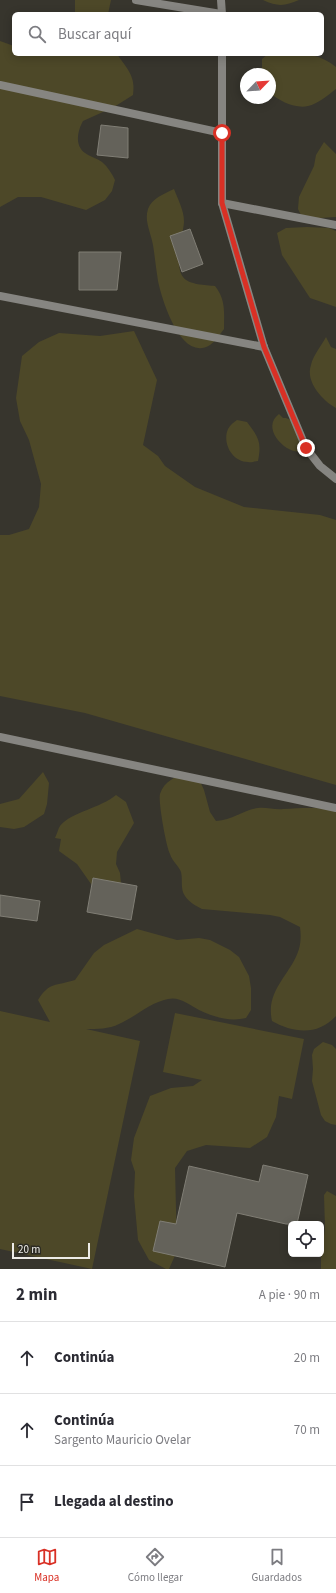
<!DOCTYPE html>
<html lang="es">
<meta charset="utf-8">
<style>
body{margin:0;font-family:"Source Sans 3",sans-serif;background:#f7f7f7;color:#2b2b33}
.controls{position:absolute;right:12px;bottom:12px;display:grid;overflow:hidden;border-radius:6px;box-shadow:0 2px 10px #0003}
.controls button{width:36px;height:36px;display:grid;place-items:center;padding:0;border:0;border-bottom:1px solid #e1e1e2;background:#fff;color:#2b2b33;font:20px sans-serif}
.compass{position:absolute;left:240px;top:68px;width:36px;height:36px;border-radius:50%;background:#fff;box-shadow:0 2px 10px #0003;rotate:65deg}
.scale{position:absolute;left:12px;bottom:10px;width:78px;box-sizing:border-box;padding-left:4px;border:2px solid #edece7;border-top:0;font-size:11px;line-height:14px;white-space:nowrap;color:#edece7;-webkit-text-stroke:3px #2c2b23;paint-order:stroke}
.stop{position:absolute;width:12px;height:12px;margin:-9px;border:3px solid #d93025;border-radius:50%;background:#fff}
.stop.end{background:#d93025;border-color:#fff;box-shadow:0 1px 4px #0008}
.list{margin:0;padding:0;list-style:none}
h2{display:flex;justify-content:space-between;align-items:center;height:52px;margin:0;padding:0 16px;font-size:17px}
h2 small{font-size:13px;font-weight:400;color:#7c7c81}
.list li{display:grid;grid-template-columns:26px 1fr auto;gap:12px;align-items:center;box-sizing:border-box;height:72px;padding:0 16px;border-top:1px solid #e1e1e2}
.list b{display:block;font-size:15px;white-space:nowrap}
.list p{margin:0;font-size:13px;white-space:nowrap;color:#7c7c81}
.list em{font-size:13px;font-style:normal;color:#7c7c81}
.icon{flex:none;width:22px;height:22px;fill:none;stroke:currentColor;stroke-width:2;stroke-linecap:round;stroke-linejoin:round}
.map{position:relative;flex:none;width:336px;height:1269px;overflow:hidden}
.search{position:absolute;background:#fff;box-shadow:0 2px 10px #0003;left:12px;right:12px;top:12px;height:44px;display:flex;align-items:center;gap:10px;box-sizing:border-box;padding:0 14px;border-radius:6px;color:#7c7c81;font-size:15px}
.sheet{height:268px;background:#fff}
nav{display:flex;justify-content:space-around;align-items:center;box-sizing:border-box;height:56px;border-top:1px solid #e1e1e2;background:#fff;font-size:11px;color:#7c7c81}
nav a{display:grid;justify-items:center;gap:2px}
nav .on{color:#d93025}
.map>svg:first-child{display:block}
.green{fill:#4d4828}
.building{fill:#64625a;stroke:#807e75}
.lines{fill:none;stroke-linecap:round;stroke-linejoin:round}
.lane{stroke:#868581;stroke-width:8}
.street{stroke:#868581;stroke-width:8}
.route{stroke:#d93025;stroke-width:5}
</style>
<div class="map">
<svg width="336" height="1269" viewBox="0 0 336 1269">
<rect width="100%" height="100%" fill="#37352d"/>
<g class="green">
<polygon points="75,0 111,0 108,14 75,14"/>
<path d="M263 0H299C285 6 278 7 263 0Z"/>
<path d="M0 41 14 46V54H117C127 69 136 76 133 95L114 107 83 121C78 130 74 145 85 153 90 157 97 158 102 162 108 167 112 174 115 180L112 191 105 200 86 210 41 197H18L0 207Z"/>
<path d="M268 54C293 54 315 50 336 67V89C328 95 318 104 308 106 296 109 279 101 270 93V74H262V59Z"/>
<polygon points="324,142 336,154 336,217 303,219 298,209 299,197 314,166 316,155"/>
<path d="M174 189C178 200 184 210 184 222 183 235 174 266 183 277 189 285 206 285 215 286 226 300 224 312 224 329 220 334 216 341 210 345 181 363 162 300 158 281 156 269 155 257 153 245 151 233 144 221 148 209 152 198 164 194 174 189Z"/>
<polygon points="307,227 329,228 336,231 336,307 310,298 282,255 277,233 286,228"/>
<polygon points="134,331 157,380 143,445 158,456 165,466 195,487 244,507 320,515 336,520 336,785 85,713 0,696 0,535 9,535 29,529 39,507 41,484 29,440 20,421 16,398 22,356 39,342 59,333 100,336"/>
<path d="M326 337 331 347 336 349V408C323 401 305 382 311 365 313 356 321 346 326 337Z"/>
<path d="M279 414 283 418H286L293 421 303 446 301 451C289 456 259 429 279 414Z"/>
<path d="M237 420 247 422C258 437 262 441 258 461 255 461 251 463 248 462 232 462 222 443 228 429 230 425 234 422 237 420Z"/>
<polygon points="43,772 49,783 47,804 44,814 24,827 14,829 0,827 0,804 19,799"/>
<path d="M189 773 199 779 204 790 210 812 216 821C233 820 243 810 258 808 266 807 275 810 283 809 302 808 317 807 336 810V1016C318 1036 293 1033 272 1021 265 990 291 975 299 949 301 942 301 934 300 927L280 917 270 915 202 909C196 906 189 902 185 896 180 889 183 880 181 872 179 866 172 861 170 854 166 846 158 801 160 794 164 781 177 775 189 773Z"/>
<path d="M116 795 126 802 134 823 117 852 116 864 120 873 121 883 118 893 96 891 77 864 59 851 61 839 55 838C57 834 58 829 60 826 71 812 101 808 116 795Z"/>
<path d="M137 929 177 940 199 938 210 940 230 950 239 957 249 976 251 988V1010L246 1018C230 1022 214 1017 199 1010 190 1005 179 996 168 999 151 1002 135 1017 119 1024 109 1029 97 1029 86 1029L140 1041 92 1269 0 1249V1011L50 1022 38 1000C49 982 56 986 75 980L94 953 104 945Z"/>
<polygon points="175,1013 304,1039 292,1099 279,1096 276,1117 267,1137 250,1148 206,1145 187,1151 175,1168 177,1251 169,1269 166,1269 149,1260 138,1240 134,1196 135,1172 131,1160 134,1138 150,1096 171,1088 193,1086 202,1080 163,1072"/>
<polygon points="323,1042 332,1045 336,1049 336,1125 331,1124 325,1121 321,1115 312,1081 313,1069 312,1055 314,1049"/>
<polygon points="327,1191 336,1196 336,1269 321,1269 321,1258 325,1228 324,1195"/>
</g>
<g class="building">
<polygon points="101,125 128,128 128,158 97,155"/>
<polygon points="190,229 203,264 182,272 170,236"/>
<polygon points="79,252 121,252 117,290 79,290"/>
<polygon points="93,878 137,886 131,920 87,912"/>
<polygon points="0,895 40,901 37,921 0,916"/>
<polygon points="263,1165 308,1175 297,1224 286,1224 237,1213 225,1267 153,1251 160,1221 176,1224 189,1166 259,1182"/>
</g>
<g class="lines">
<g class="lane">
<polyline points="136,0 221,14"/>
<polyline points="0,85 222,133"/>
</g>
<g class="street">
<polyline points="221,0 222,14"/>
<polyline points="222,54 222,203 264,347 306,448 320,466 336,479"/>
<polyline points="222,203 336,225"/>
<polyline points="0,296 264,347"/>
<polyline points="0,737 336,808"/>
</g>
</g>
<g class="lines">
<polyline class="route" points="222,133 222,203 264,347 306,448"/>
</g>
</svg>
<div class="controls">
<button><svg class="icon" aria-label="locate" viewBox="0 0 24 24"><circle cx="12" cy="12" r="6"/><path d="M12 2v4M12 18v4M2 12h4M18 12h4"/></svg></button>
</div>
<svg class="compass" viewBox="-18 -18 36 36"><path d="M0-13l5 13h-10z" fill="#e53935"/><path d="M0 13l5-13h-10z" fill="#7c7c81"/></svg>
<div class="scale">20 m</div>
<div class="stop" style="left:222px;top:133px"></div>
<div class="stop end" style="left:306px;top:448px"></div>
<div class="search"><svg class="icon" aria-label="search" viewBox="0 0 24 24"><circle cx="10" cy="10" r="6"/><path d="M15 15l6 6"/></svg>Buscar aquí</div>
</div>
<section class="sheet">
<h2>2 min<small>A pie · 90 m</small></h2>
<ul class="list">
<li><svg class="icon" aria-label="ahead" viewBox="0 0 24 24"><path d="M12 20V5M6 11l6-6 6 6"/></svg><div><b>Continúa</b></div><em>20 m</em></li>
<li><svg class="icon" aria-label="ahead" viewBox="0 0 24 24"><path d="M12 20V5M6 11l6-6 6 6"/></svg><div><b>Continúa</b><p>Sargento Mauricio Ovelar</p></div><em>70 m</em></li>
<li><svg class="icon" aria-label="arrive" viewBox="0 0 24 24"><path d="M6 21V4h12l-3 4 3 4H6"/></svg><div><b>Llegada al destino</b></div></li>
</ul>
</section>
<nav>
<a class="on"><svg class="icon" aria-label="map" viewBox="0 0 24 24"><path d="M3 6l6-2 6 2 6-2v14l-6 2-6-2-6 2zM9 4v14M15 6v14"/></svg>Mapa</a>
<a><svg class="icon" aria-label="directions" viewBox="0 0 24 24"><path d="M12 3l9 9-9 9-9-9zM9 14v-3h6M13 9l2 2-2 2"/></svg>Cómo llegar</a>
<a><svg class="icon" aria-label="saved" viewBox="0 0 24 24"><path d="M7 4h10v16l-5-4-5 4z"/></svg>Guardados</a>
</nav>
